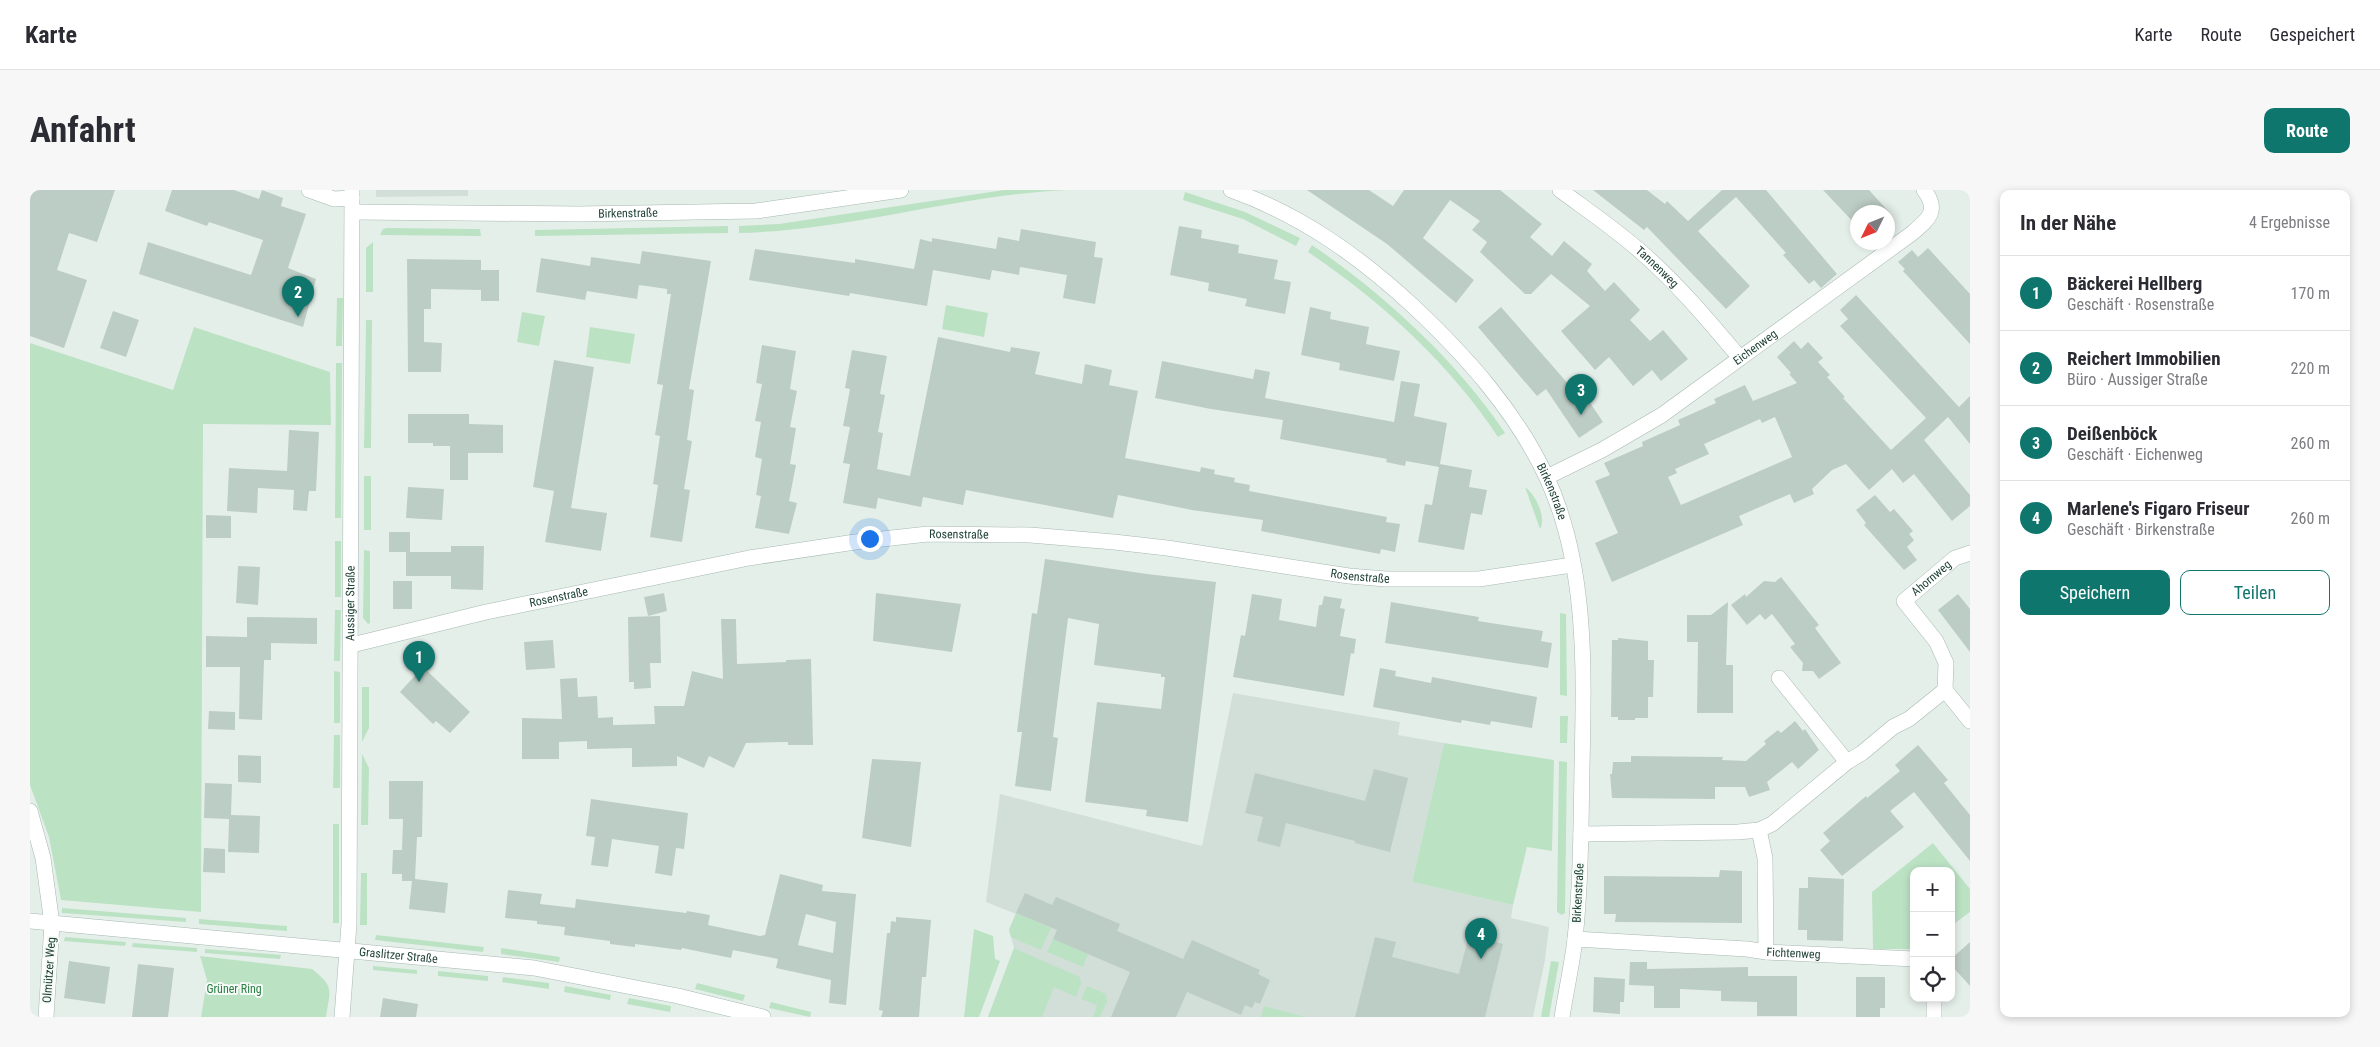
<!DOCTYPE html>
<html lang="de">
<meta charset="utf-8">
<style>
body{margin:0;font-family:"Roboto Condensed",sans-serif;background:#f7f7f7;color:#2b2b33}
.controls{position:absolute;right:15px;bottom:15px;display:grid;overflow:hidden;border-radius:10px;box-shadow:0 2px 8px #0003}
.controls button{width:45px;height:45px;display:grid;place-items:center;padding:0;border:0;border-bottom:1px solid #e1e1e2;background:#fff;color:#2b2b33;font:25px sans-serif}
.compass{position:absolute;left:1820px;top:15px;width:45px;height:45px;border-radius:50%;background:#fff;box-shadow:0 2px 8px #0003;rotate:227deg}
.you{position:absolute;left:839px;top:348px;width:18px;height:18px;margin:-12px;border:4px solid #fff;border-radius:50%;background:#1a73e8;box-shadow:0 0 0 8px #1a73e833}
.badge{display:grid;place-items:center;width:32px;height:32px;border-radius:50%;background:#0f766e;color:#fff;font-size:16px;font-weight:700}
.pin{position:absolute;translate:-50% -41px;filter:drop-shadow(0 1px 2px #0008)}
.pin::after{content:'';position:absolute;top:26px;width:18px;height:15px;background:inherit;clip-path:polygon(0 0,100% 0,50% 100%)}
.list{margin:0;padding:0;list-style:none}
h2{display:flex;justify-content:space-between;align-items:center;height:65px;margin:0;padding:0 20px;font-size:21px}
h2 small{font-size:16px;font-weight:400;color:#7c7c81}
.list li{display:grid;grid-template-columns:32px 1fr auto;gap:15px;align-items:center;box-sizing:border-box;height:75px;padding:0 20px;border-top:1px solid #e1e1e2}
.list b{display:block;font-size:19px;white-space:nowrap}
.list p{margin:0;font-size:16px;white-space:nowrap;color:#7c7c81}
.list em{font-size:16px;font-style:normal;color:#7c7c81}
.actions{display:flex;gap:10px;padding:15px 20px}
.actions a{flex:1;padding:11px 0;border:1px solid #0f766e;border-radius:10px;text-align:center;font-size:18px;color:#0f766e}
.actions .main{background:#0f766e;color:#fff}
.icon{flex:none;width:28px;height:28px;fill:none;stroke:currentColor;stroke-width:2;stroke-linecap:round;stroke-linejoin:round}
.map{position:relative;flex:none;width:1940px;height:827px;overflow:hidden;border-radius:10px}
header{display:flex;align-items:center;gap:30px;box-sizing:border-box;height:70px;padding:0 25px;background:#fff;border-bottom:1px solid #e1e1e2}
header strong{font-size:24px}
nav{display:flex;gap:28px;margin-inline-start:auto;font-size:18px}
.intro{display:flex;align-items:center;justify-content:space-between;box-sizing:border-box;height:120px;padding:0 30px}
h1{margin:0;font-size:35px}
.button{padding:12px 22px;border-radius:10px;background:#0f766e;color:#fff;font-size:18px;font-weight:700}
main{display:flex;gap:30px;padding:0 30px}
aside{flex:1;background:#fff;border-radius:10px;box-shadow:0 2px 8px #0003}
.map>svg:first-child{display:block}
.built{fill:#d2dfd9}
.green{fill:#bce2c4}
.building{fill:#bccdc5;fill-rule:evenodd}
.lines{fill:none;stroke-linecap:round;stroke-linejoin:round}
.minor-casing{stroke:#a6b8b1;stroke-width:16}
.minor{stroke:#fff;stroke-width:15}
.labels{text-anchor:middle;stroke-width:4;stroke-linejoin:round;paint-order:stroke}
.street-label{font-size:12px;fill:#214338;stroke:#f6fbf8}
.park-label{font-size:12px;fill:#277f43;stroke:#f6fbf8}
</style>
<header>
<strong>Karte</strong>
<nav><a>Karte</a><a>Route</a><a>Gespeichert</a></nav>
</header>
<div class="intro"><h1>Anfahrt</h1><a class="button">Route</a></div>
<main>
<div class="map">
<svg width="1940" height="827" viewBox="0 0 1940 827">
<rect width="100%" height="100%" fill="#e5efea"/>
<g class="built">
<polygon points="346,0 438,0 438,6 346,7"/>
<polygon points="1203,503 1370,532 1368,545 1414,553 1382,692 1483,715 1481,728 1519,737 1515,770 1503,827 958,827 984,758 979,740 986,724 956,712 970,604 1172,656"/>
</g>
<g class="green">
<path d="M974 0H1037C927 5 819 41 709 43V36L749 34Z"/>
<polygon points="1155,2 1215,22 1270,48 1266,56 1213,29 1153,10"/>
<polygon points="698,36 698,43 505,46 505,40"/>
<polygon points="357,38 450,39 451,46 350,45 353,39"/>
<polygon points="343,52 343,102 336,102 336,58"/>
<path d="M1282 55C1354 104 1427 171 1475 243L1468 247C1420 174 1351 111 1278 62Z"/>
<polygon points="307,108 313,108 312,156 306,156"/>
<polygon points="916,115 958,123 954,147 912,139"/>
<polygon points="492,122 515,126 509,156 487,152"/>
<polygon points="336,130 342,130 341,258 334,258"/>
<polygon points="164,137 300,182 301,235 173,234 171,722 31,710 19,647 0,595 0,153 143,200"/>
<polygon points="560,137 605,144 600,174 556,167"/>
<polygon points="306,173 312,173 311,328 305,328"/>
<rect x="334" y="286" width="7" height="54"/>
<path d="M1495 297C1505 304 1517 327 1510 339Z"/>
<rect x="305" y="351" width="6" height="56"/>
<polygon points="334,360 340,361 340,433 338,434 333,428"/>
<polygon points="305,420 311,420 310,471 304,471"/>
<polygon points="1530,423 1536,424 1537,506 1530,505"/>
<polygon points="304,481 310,482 310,533 304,533"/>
<polygon points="332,497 339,497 339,538 332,552"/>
<polygon points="1530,526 1538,526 1537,553 1530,553"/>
<polygon points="304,545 310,545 310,598 303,598"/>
<polygon points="1414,553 1524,570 1522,661 1497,657 1483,715 1382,692"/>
<polygon points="332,564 339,578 338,635 331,635"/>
<polygon points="1529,571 1537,572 1535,723 1532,725 1527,722"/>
<rect x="303" y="634" width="6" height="99"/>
<polygon points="1903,653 1940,699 1940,722 1921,736 1921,681 1884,681 1884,759 1843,759 1842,702"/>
<polygon points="331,683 337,683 337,735 330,735"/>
<polygon points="32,718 156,728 156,732 32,723"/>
<polygon points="986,723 1021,738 1011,760 981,747 979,740"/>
<polygon points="169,729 257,736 257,741 169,734"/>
<polygon points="944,739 963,746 965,769 970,771 949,827 934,827"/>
<polygon points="346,745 454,757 453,762 345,750"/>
<polygon points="35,747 96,752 95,756 34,751"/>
<polygon points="1023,749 1058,764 1053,777 1017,762"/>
<polygon points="103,753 167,758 167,762 102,757"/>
<polygon points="471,758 530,767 529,772 471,764"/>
<polygon points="984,758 1050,787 1051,794 1046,807 1024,797 1012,827 958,827"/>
<polygon points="175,759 251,765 250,769 175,763"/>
<path d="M170 766 282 779C305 797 300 800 296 827H171L177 790Z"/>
<polygon points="1521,771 1529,772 1519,827 1511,827"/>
<polygon points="343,776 387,780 387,784 343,780"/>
<polygon points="408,781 458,786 458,791 408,786"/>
<polygon points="473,787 519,793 519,799 472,792"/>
<polygon points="667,793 715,805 713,811 665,799"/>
<polygon points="535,796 581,805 580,810 534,802"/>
<polygon points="1057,796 1076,804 1077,812 1070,827 1063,827 1067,815 1051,809"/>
<polygon points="599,808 641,816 640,822 597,814"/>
<polygon points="741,812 781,822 780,827 739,818"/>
<polygon points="1234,816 1275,827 1231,827"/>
</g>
<g class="building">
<polygon points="0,0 85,0 67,52 39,43 27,80 57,90 34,158 0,146"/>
<polygon points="142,0 204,0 229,9 232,0 253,8 251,16 276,24 258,78 286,89 273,137 109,84 118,52 221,85 233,50 179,32 177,36 135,21"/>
<polygon points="1277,0 1339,0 1363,16 1374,0 1470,0 1512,34 1500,47 1522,66 1534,51 1562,74 1557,81 1575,101 1584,92 1610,120 1600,130 1620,151 1633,140 1658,169 1631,191 1622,180 1603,196 1579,167 1565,180 1531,141 1560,116 1521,84 1501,104 1495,104 1450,62 1457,52 1442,40 1450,31 1420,10 1393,48 1444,90 1426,113 1357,54"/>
<polygon points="1563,0 1617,0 1635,14 1637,11 1658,31 1692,0 1736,0 1807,84 1791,98 1784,90 1779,94 1753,65 1756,63 1706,7 1668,41 1720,96 1696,119 1617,37 1614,40"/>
<polygon points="1793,0 1839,0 1859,22 1828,22 1828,37"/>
<polygon points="1149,36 1172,40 1171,48 1209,55 1208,63 1248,70 1244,89 1261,92 1255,124 1215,116 1217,109 1178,101 1179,93 1140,85"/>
<polygon points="991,39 1066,52 1064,67 1073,68 1065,114 1033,108 1037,85 990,77 989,85 962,80 960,90 903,80 897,116 820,103 819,106 719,90 725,59 825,73 825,69 884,79 890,49 902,52 902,48 966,59 968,47 989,51"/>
<polygon points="1898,58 1940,104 1940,154 1873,81 1875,79 1868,72 1882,60 1888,67"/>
<polygon points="612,61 681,71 659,199 664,200 657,250 662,251 654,299 660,300 652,352 620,347 628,295 623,294 630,246 625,245 633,195 627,194 641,104 637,104 637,99 609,95 607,109 557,101 555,110 506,102 511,68 560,76 561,67 610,74"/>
<polygon points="377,69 451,70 451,80 469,80 469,111 451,111 451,100 401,99 401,119 394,119 394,152 412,153 411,182 378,182"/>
<path d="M1826 105 1929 217 1940 206V254L1918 227 1894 250 1940 305V316L1922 331 1884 284 1873 293 1862 279 1839 300 1816 274 1802 280 1782 299 1784 304 1764 313 1760 304 1709 326 1713 335 1582 392 1565 353 1588 343 1565 291 1580 285 1574 273 1613 256 1612 252 1650 235 1648 230 1686 213 1684 209 1715 195 1723 211 1767 193 1759 184 1761 183 1747 167 1764 151 1771 159 1778 152 1793 168 1788 172 1800 185 1797 187 1815 207 1813 208 1861 260 1896 228 1810 136 1818 129 1810 120ZM1745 227 1762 267 1651 315 1638 287 1647 283 1645 279 1679 264 1674 254 1730 229 1732 233Z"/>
<polygon points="1280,117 1301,122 1300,129 1339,137 1336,154 1370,161 1364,191 1309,180 1310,173 1271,165"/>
<polygon points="1471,117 1540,196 1546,192 1573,232 1549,248 1516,199 1507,206 1448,137"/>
<polygon points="83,121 109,130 96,167 70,158"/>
<polygon points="908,147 980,162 981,157 1010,162 1005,184 1052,194 1055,174 1082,180 1079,195 1108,201 1095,268 1170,282 1171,277 1185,280 1184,284 1205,288 1204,292 1220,295 1219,301 1357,327 1356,332 1370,334 1365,362 1351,359 1350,364 1231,341 1233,330 1162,320 1088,305 1083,328 936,300 933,315 893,307 891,317 848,308 846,319 813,313 820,274 813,273 820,237 813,236 820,199 815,198 822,160 857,166 850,204 855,205 848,242 853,243 847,279 880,286"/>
<polygon points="732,155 766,161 760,199 767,201 760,237 766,238 760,274 766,275 759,311 767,313 759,344 725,338 731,306 726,305 732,269 725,267 731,232 725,231 732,194 726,193"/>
<polygon points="524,170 564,177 541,318 577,323 571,361 515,352 524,301 503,297"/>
<polygon points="1132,171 1223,189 1225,179 1240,182 1235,208 1364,232 1371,191 1390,194 1384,226 1417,233 1410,274 1442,280 1439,297 1457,300 1452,325 1441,323 1434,360 1388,352 1395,314 1402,315 1409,277 1376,271 1375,276 1356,272 1357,269 1250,249 1253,230 1181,219 1125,208"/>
<polygon points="378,224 439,224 439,234 473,235 473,263 438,263 438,290 420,290 420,256 403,256 403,253 378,253"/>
<polygon points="259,240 289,242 286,301 279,301 277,321 263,320 264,300 228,298 227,323 197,321 199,278 257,281"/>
<polygon points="378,297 414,299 412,330 376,328"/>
<polygon points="1845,305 1860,322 1864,319 1883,341 1879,344 1884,350 1877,357 1887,370 1874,380 1834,335 1836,333 1826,320"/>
<polygon points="176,325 201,326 201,348 176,348"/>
<rect x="359" y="342" width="21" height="20"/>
<polygon points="421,356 454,356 453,400 421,399 421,386 376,386 376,362 421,362"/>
<polygon points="1015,369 1117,384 1186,392 1158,632 1116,626 1117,620 1055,612 1067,512 1131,519 1135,487 1131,487 1131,484 1064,475 1069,434 1038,428 1023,547 1028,548 1021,601 985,596 992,542 987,542 995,476 1002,423 1007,424"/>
<polygon points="208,376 230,377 228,415 206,413"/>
<polygon points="1751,387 1789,435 1785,438 1811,473 1789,489 1783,481 1772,481 1773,473 1760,457 1765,454 1742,424 1735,430 1730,424 1717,435 1701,415 1715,404 1716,407 1734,391 1745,392"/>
<rect x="363" y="391" width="19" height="28"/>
<polygon points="634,403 637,421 618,426 614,407"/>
<polygon points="846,403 931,414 922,462 843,451"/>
<polygon points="1222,404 1252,409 1249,430 1286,437 1289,415 1292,415 1294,406 1312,409 1310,418 1315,419 1310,446 1326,449 1324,464 1321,463 1314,506 1203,487 1211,445 1215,446"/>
<polygon points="1928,404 1940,419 1940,462 1908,420"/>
<polygon points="1361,412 1449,427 1448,431 1513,441 1511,451 1522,453 1518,478 1355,453"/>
<polygon points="1698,412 1696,475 1703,475 1703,523 1667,523 1668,452 1657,452 1657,425 1681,425"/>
<polygon points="630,426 631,473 620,473 621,498 604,499 604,492 599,492 598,427"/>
<polygon points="217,427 287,428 287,454 241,453 241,470 234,470 232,530 209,529 210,477 176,477 176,446 217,447"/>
<polygon points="691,429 706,429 707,474 756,472 756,470 781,469 783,555 758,555 758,552 716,553 704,578 679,566 674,578 647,566 647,576 602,577 602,558 557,559 557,551 529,552 529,569 492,569 492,528 532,529 530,489 547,488 548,507 567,506 568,528 583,527 583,535 625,534 624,516 654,516 662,481 693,489"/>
<polygon points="1588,448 1618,451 1618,470 1624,470 1623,507 1618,507 1618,528 1605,528 1605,530 1588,530 1588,527 1581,527 1582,450 1588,450"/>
<polygon points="523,450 525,478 496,480 494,452"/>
<polygon points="393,477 440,522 420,543 406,531 403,534 370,502"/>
<polygon points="1350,478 1366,481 1365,486 1401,493 1402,487 1507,507 1502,538 1461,531 1460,535 1432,530 1431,533 1343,517"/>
<polygon points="179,521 205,522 205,540 178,539"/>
<polygon points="1765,531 1773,541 1775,539 1789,560 1768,579 1762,572 1737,592 1740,600 1719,607 1715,597 1685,597 1685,609 1582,608 1580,584 1582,584 1583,572 1601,572 1601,566 1693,567 1692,570 1716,571 1736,554 1734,551 1748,540 1751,543"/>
<polygon points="1888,555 1918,590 1914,593 1940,625 1940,671 1884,602 1860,621 1874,637 1812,686 1790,660 1800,651 1793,643 1836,606 1837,608 1870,581 1865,575"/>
<polygon points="208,565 231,566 231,593 208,592"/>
<polygon points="842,569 891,572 881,657 832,648"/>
<polygon points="1344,579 1378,588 1360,662 1325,653 1325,651 1256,633 1250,657 1227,651 1233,627 1215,623 1225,583 1335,611"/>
<polygon points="359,591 393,591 392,647 387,647 385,689 418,693 415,723 379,719 382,691 372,691 372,684 362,684 363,660 372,660 373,629 359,629"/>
<polygon points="175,593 202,594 201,625 230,626 229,663 198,662 199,629 174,628"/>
<polygon points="561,609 658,623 654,659 646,658 642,686 625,683 629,656 582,649 578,677 561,675 565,647 556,646"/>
<polygon points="174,658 195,659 195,683 173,682"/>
<polygon points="1690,680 1712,681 1712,733 1585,732 1586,724 1574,724 1574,686 1689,687"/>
<path d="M750 684 793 695 792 701 826 704 816 815 799 813 801 790 746 778 748 769 703 760 701 768 652 758 651 760 605 754V757L580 754V751L534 745 535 737 507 734V731L475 728 478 700 512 704 510 714 545 718 546 709 656 723 657 721 680 725 678 735 730 746 735 745ZM776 724 806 732 803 763 768 755Z"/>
<polygon points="1778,687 1814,689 1813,751 1777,750 1777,740 1768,740 1769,698 1778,698"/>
<polygon points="995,703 1022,715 1026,707 1090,734 1087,741 1153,769 1162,750 1230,780 1228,784 1240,790 1230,814 1225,812 1222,818 1215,815 1211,825 1157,802 1146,827 1081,827 1100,782 1023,749 1027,740 986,723"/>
<polygon points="866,727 901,730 896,787 892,787 889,827 851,827 853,821 849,820 857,743 860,743 861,731 866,732"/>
<polygon points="1439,745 1473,754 1455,827 1325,827 1345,747 1366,752 1362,767 1429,784"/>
<polygon points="1940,752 1940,796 1921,775 1921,769"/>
<polygon points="39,771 80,777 75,814 34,808"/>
<polygon points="1600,772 1617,772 1617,779 1718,777 1718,786 1767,786 1767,826 1727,826 1727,812 1691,811 1691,801 1650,799 1650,818 1624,818 1624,796 1599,795"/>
<polygon points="108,774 144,778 138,827 102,827"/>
<polygon points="1564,787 1595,789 1594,812 1590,812 1590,824 1563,822"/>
<polygon points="1826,787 1855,787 1855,818 1850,818 1850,827 1826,827"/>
<polygon points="353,808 388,814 386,827 350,827"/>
</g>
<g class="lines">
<defs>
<g id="minor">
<polyline points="279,0 304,9 322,8"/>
<path id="s1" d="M1201 0C1271 25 1329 66 1383 116 1435 165 1485 220 1516 286 1558 375 1554 481 1552 577 1551 634 1551 692 1545 749 1542 775 1536 801 1532 827"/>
<path id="s2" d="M1530 0C1557 20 1585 39 1610 61 1647 93 1679 131 1710 168"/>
<path id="s3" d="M323 22 549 24 726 21 871 0"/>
<path id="s4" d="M1517 287 1572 260 1632 225 1881 44C1898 30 1910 21 1894 0"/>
<path id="s5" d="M322 455 456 422 719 368 825 352 898 344 1000 345 1084 352 1137 358 1319 386 1356 389H1449L1542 375"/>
<polyline points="1749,488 1817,572"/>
<path id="s6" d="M1915 500 1916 473 1906 451 1874 411 1925 368 1940 363"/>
<polyline points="1915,500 1940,531"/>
<polyline points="0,621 13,668 22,734 16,827"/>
<polyline points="1729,640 1735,668 1736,762"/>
<polyline points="1551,644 1708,642 1729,640 1742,634 1817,572 1832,563 1863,537 1879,529 1915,500"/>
<path id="s7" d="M0 731 504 778 648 806 733 827"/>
<path id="s8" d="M1545 749 1717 759 1736 762 1884 769"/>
<polyline points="1904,808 1904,827"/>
<path id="s9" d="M312 827 319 734 322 0"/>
</g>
</defs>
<use href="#minor" class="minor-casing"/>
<use href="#minor" class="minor"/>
</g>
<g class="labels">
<g class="street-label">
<text dy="4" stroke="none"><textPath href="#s3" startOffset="275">Birkenstraße</textPath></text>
<text dy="4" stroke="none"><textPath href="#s2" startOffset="124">Tannenweg</textPath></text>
<text dy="4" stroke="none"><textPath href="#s4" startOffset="246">Eichenweg</textPath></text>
<text dy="4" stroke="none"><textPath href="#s1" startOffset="451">Birkenstraße</textPath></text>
<text dy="4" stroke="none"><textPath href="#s5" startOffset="618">Rosenstraße</textPath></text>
<text dy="4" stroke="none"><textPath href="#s5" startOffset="1022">Rosenstraße</textPath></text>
<text dy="4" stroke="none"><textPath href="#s6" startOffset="138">Ahornweg</textPath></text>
<text dy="4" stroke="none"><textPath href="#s5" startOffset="212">Rosenstraße</textPath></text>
<text dy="4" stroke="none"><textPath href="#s9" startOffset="414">Aussiger Straße</textPath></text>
<text transform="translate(1548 703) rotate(-87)" y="4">Birkenstraße</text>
<text dy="4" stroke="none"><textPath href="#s8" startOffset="219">Fichtenweg</textPath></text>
<text dy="4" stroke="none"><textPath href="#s7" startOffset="370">Graslitzer Straße</textPath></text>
<text transform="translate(19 780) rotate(-86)" y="4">Olmützer Weg</text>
</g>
<g class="park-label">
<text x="204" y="803">Grüner Ring</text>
</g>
</g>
</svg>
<div class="controls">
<button>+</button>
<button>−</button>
<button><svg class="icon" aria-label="locate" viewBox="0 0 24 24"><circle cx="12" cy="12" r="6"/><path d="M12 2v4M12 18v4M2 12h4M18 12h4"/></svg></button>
</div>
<svg class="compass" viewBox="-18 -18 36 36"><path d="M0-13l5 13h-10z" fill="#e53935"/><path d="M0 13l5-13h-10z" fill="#7c7c81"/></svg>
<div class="you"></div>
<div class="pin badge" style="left:389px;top:492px">1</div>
<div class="pin badge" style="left:268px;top:127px">2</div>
<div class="pin badge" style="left:1551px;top:225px">3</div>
<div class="pin badge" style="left:1451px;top:769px">4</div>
</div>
<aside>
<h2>In der Nähe<small>4 Ergebnisse</small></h2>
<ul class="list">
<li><span class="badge">1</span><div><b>Bäckerei Hellberg</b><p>Geschäft · Rosenstraße</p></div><em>170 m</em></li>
<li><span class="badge">2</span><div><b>Reichert Immobilien</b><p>Büro · Aussiger Straße</p></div><em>220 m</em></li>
<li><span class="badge">3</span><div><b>Deißenböck</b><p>Geschäft · Eichenweg</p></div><em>260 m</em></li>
<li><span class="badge">4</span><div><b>Marlene's Figaro Friseur</b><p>Geschäft · Birkenstraße</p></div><em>260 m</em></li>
</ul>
<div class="actions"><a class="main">Speichern</a><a>Teilen</a></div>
</aside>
</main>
